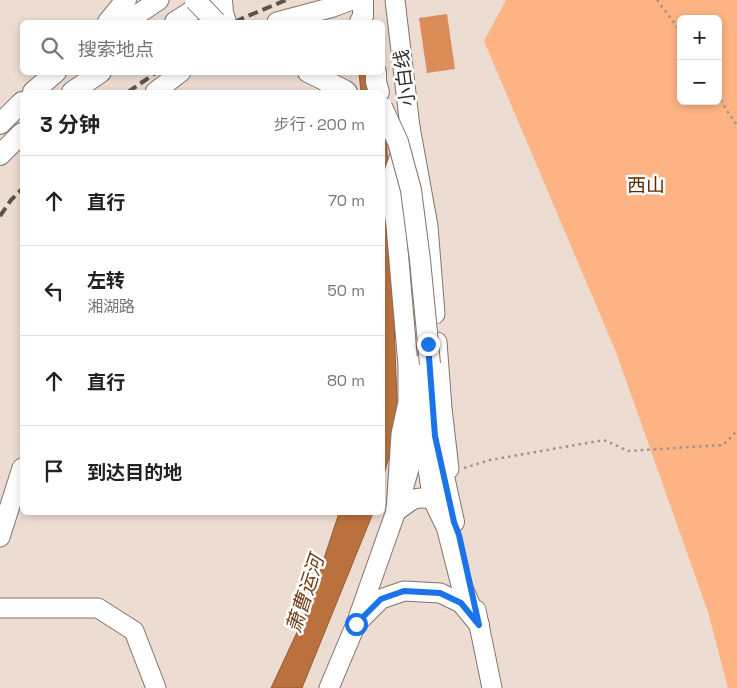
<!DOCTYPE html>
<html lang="zh">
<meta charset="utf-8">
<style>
body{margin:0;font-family:"Space Grotesk","Noto Sans SC",sans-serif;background:#f6f6f6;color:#222}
.controls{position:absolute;right:15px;top:15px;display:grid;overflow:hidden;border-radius:8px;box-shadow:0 2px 8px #0003}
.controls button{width:45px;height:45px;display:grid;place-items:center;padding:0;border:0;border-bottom:1px solid #e0e0e0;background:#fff;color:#222;font:25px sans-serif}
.stop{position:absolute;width:15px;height:15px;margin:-11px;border:4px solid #1a73e8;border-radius:50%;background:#fff}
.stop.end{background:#1a73e8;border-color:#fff;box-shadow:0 1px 5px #0008}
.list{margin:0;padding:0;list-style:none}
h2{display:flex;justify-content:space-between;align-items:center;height:65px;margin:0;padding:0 20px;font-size:21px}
h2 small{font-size:16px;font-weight:400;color:#767676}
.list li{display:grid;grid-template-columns:32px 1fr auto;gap:15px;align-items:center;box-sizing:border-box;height:90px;padding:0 20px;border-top:1px solid #e0e0e0}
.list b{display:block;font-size:19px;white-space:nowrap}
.list p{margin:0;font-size:16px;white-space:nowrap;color:#767676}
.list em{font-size:16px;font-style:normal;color:#767676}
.icon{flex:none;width:28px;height:28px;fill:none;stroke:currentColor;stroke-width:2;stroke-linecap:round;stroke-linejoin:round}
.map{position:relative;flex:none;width:737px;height:688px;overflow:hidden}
.search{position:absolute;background:#fff;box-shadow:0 2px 8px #0003;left:20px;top:20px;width:365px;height:55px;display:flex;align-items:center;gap:12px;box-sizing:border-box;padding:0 18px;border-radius:8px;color:#767676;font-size:19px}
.panel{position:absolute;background:#fff;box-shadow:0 2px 8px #0003;left:20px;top:90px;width:365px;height:425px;border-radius:8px}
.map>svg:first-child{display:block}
.green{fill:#fdb383;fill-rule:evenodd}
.water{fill:#bb713d;stroke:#935d38}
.building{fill:#da8c59}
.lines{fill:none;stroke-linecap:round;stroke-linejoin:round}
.secondary-casing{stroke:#83756c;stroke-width:21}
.primary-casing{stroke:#83756c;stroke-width:22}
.path{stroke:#a0948d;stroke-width:2.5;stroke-dasharray:2.5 4;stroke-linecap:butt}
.secondary{stroke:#fff;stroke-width:19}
.primary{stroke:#fff;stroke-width:20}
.rail{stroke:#5a524d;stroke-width:4;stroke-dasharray:10 5;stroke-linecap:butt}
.primary-bridge-casing{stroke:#83756c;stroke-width:22;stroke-linecap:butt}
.primary-bridge{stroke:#fff;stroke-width:20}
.route{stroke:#1a73e8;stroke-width:6}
.labels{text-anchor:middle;stroke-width:5;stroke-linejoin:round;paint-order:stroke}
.street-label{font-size:19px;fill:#352f2b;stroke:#fff}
.park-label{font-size:19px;fill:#5b2a00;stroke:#fff}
.water-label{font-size:20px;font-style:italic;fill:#713e19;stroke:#fff}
</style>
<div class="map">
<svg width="737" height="688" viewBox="0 0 737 688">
<rect width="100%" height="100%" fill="#ecdcd2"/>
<path class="green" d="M506 0H737V688H728L708 612 616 352 484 41ZM681 19H718V101H681Z"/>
<g class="water">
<polygon points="383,50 398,424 383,478 382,92 361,92 359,73 382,72"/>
<polygon points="339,513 373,513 302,688 271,688 306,613"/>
</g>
<polygon class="building" points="447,14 455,69 427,73 419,18"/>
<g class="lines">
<defs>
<g id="secondary">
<polyline points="395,0 410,127 428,226 435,314"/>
<polyline points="126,22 159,0"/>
<polyline points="277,22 333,7 352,0"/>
<polyline points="155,92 181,72"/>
<polyline points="437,342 442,408 449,469"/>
<path d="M396 511C402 508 408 502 414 499 423 496 440 500 446 508"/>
<polyline points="0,537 22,468"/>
<polyline points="0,608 98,608 134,631 156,688"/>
<polyline points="476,610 492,688"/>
<polyline points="360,620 381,599 404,591 440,593 461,603 475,620"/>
<polyline points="329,688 356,624 396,511 401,434 408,402 408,365 396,226 390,184 410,127"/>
</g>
<g id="primary">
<polyline points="222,0 223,13 226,22"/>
<polyline points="108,22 126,0"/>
<polyline points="175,22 209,0"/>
<polyline points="360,22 363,16 363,0"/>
<polyline points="308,72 344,90 347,92"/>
<polyline points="376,72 376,82 379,92"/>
<polyline points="33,92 56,72"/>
<polyline points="72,92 101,72"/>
<polyline points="0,124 22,102"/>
<polyline points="0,155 22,133"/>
<polyline points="419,366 426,434 427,458 433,499 447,528 462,587 479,625"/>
<polyline points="438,449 454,522"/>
<polyline points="396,511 412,457 416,426"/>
</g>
</defs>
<use href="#secondary" class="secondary-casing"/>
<use href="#primary" class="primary-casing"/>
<g class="path">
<polyline points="657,0 681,32"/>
<polyline points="718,94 727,111 737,125"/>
<polyline points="464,468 490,460 604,440 628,451 723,445 737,431"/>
</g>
<use href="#secondary" class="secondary"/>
<use href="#primary" class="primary"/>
<g class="rail">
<polyline points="235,22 243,18 286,0"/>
<polyline points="128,92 157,72"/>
<polyline points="0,216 11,200 22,189"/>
</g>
<defs>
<g id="primary-bridge">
<polyline points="195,0 216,22"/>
<polyline points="382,107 398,142 411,190 420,260 430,364"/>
</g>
</defs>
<use href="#primary-bridge" class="primary-bridge-casing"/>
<use href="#primary-bridge" class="primary-bridge"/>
</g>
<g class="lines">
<polyline class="route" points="356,624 381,599 404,591 440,593 461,603 479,625 459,535 454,522 435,436 428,344"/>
</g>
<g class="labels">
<g class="street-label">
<text transform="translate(404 78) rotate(-97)" y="7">小白线</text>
</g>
<g class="park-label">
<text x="646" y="192">西山</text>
</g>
<g class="water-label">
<text transform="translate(305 594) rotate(-72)" y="7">萧曹运河</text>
</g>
</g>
</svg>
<div class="controls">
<button>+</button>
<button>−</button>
</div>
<div class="stop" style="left:356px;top:624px"></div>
<div class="stop end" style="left:428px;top:344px"></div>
<div class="search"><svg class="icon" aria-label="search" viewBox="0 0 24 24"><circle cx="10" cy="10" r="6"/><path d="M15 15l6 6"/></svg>搜索地点</div>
<section class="panel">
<h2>3 分钟<small>步行 · 200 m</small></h2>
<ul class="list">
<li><svg class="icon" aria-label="ahead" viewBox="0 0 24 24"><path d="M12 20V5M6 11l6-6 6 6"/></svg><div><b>直行</b></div><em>70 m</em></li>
<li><svg class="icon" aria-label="left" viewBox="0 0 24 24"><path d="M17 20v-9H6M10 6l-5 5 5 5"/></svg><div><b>左转</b><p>湘湖路</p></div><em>50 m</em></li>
<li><svg class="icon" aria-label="ahead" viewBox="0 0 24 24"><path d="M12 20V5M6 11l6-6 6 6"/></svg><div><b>直行</b></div><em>80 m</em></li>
<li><svg class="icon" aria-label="arrive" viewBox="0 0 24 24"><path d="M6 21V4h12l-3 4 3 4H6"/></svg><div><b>到达目的地</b></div></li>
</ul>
</section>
</div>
